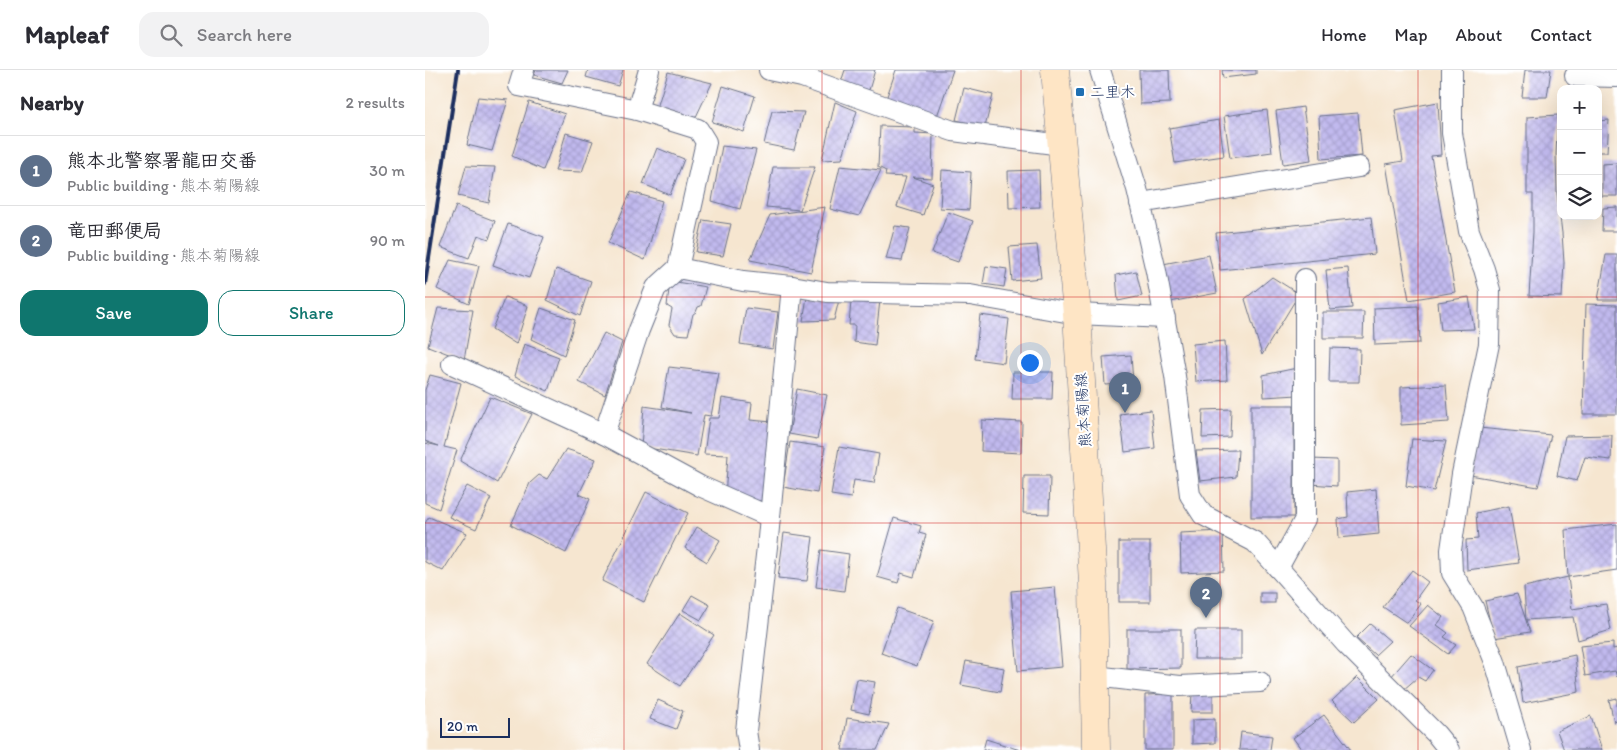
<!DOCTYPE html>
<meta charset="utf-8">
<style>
body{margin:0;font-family:Itim,"Klee One",sans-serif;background:#f2f2f3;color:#2b2b33}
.controls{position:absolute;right:15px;top:15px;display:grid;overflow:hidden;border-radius:10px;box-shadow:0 5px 20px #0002}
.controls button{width:45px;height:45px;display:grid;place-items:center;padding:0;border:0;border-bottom:1px solid #e1e1e2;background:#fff;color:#2b2b33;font:25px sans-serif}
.scale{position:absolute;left:15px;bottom:12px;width:70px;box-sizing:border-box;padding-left:5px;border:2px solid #1b2f5e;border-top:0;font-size:14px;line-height:18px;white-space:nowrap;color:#1b2f5e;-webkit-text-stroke:4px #fff;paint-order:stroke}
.you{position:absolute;left:604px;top:292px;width:18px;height:18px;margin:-12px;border:4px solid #fff;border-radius:50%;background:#1a73e8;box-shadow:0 0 0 8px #1a73e833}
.badge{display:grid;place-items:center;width:32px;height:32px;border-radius:50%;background:#0f766e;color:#fff;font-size:16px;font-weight:700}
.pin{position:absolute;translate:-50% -41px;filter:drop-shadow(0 1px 2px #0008)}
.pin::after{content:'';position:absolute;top:26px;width:18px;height:15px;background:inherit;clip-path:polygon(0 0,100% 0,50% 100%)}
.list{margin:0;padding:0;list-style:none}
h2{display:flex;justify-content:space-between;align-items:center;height:65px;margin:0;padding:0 20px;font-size:21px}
h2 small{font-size:16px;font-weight:400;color:#7c7c81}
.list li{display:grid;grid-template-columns:32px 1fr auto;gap:15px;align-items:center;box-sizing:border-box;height:70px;padding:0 20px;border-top:1px solid #e1e1e2}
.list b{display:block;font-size:19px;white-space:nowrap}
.list p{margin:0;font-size:16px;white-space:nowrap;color:#7c7c81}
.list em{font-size:16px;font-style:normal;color:#7c7c81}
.actions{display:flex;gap:10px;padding:15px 20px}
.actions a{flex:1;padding:11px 0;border:1px solid #0f766e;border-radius:15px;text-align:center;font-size:18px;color:#0f766e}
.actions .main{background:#0f766e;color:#fff}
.icon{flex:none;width:28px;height:28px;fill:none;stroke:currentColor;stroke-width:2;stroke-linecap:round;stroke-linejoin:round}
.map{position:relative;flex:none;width:1192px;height:680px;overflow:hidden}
header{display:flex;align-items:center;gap:30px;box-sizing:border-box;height:70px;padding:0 25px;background:#fff;border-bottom:1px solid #e1e1e2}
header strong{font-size:24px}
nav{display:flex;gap:28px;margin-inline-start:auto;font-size:18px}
.search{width:350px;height:45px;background:#f2f2f3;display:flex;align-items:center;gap:12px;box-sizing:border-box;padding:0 18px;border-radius:15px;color:#7c7c81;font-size:19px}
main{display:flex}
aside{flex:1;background:#fff}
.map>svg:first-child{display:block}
.building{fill:url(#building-cross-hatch)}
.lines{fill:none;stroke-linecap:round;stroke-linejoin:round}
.minor-casing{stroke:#686f86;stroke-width:22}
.secondary-casing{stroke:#686f86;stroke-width:29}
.minor{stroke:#fff;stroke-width:20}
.secondary{stroke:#fee5c5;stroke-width:28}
.rail{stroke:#1b2f5e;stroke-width:4}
.grid{fill:none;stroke:#d62828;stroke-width:1;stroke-opacity:0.55}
.poi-dot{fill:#1f6fb2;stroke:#fff;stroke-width:2}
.labels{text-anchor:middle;stroke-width:4;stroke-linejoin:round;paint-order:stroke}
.poi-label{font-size:15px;fill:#1b2f5e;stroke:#fff;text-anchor:start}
.street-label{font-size:15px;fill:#1b2f5e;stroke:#fff}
</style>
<header>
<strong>Mapleaf</strong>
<div class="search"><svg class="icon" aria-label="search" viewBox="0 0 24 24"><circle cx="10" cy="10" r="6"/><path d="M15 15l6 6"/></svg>Search here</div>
<nav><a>Home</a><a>Map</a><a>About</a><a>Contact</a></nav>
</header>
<main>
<aside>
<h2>Nearby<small>2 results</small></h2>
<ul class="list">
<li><span class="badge" style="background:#5c6f8a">1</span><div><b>熊本北警察署龍田交番</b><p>Public building · 熊本菊陽線</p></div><em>30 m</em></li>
<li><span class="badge" style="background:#5c6f8a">2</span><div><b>竜田郵便局</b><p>Public building · 熊本菊陽線</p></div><em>90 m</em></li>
</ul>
<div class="actions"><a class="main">Save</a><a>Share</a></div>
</aside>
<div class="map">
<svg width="1192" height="680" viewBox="0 0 1192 680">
<defs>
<pattern id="building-cross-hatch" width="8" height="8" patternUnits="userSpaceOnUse" patternTransform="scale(1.25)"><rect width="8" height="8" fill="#c1b9ee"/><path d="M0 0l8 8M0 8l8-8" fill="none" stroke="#a59fce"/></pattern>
</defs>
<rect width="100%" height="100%" fill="#fff"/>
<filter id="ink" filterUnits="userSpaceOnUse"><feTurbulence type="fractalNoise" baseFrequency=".02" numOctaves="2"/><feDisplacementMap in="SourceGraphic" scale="10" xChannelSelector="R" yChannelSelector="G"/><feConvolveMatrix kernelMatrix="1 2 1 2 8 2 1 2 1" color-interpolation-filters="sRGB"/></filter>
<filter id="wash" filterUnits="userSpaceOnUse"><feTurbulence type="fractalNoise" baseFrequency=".0096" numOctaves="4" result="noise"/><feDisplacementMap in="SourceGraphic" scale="20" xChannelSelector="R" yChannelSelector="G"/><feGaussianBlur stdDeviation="1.12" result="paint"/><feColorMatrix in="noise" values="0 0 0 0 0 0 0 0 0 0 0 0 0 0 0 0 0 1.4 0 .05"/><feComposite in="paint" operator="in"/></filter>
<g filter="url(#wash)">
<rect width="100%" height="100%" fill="#f6e6d0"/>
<g id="blocks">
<g class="building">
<polygon points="111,0 143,0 137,13 109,5"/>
<polygon points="163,0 198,0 193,16 161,7"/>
<polygon points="420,0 450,0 444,20 416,12"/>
<polygon points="471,0 528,0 510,52 459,35"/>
<polygon points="714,0 744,0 745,33 715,34"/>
<polygon points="797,0 831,0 831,4 798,8"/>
<polygon points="1100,0 1126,0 1122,27 1097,27"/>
<polygon points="243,2 287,13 269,51 232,38"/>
<polygon points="298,16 330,26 319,62 287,52"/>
<polygon points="539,18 568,25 560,57 531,50"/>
<polygon points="53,27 83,30 67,81 42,75"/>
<polygon points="104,32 140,44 118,100 87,86"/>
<polygon points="410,32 432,41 417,89 397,90"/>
<polygon points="1013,32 1016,85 1006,86 1030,222 984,230 961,94 978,91 970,40"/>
<polygon points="878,37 886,90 858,94 851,41"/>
<polygon points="842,40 847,82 805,88 799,46"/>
<polygon points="347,41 379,42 369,80 339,74"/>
<polygon points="933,43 937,86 896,89 894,46"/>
<polygon points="1133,45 1131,84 1132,123 1137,163 1139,193 1137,227 1104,226 1108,162 1108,124 1102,124 1102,47"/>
<polygon points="794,50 799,86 750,93 744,58"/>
<polygon points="1184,50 1182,82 1173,82 1173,51"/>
<polygon points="455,56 490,57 490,63 508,64 507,108 488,107 508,114 498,145 472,137 481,107 460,106 461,101 453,97"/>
<polygon points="141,63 168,71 157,102 130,101"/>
<polygon points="297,76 331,80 315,139 287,131"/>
<polygon points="232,78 259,89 245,125 218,114"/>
<polygon points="1192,93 1192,126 1177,126 1177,94"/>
<polygon points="41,96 70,97 64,133 33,126"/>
<polygon points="415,96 456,100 434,146 405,139"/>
<polygon points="348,97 390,97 375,140 341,137"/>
<polygon points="517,100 546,102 544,140 515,138"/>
<polygon points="614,100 615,137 584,138 583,101"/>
<polygon points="206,122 237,131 220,190 183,173"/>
<polygon points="31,136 70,151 64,169 53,165 44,188 15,177"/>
<polygon points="400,137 386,202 325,190 345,145"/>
<polygon points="1192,137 1192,161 1177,161 1178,138"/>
<polygon points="523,142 548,151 533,192 507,183"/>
<polygon points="946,147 950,184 795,200 791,163"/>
<polygon points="278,150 306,154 298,186 271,182"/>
<polygon points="83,154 119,167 104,208 68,195"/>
<polygon points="470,156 485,158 477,191 461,189"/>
<polygon points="612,175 616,208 587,211 584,177"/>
<polygon points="784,185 792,223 745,232 738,194"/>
<polygon points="1181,185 1192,185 1192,230 1173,230"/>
<polygon points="25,190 54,196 44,234 12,219"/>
<polygon points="561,196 582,199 579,217 558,214"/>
<polygon points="923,198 927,238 905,240 901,200"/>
<polygon points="131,199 166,211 155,246 122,230"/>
<polygon points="711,201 717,226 693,231 691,205"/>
<polygon points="847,207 874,224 837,285 820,229"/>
<polygon points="245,211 281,217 276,236 273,237 271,242 268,244 263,265 250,264 244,255 247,239 242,236"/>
<polygon points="80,227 103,236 91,274 67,259"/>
<polygon points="382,227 414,230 409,250 378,251"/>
<polygon points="1044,227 1049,259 1016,260 1013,232"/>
<polygon points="455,230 450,275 429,272 430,255 424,255 426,231"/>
<polygon points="1161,234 1192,235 1192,344 1158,344"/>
<polygon points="993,236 995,273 950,275 949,238"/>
<polygon points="13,238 48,240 39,290 3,276"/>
<polygon points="116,238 150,250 139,285 106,269"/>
<polygon points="321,238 353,242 348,279 315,274"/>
<polygon points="898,242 939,242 938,268 898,268"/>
<polygon points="555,245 584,249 579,293 550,289"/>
<polygon points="179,263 197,272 180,325 154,312"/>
<polygon points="800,271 802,310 771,312 768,274"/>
<polygon points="99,274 134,287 123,321 90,306"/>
<polygon points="905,278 935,279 934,312 904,312"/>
<polygon points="706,285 708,313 680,315 678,287"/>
<polygon points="244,297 294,303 286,346 279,345 272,386 216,377 219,336 266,343 237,337"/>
<polygon points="872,298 873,325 839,327 838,305"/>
<polygon points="588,302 628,302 627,329 587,329"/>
<polygon points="5,305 36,313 19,377 32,380 14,439 0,433 0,373 14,376 0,371 0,320"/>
<polygon points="1021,315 1024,352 976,355 976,317"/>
<polygon points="372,319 402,325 392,369 364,364"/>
<polygon points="65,327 107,344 72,413 35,391"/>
<polygon points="297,328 327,333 325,350 347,352 337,431 300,427 303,385 279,384 284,348 294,348"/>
<rect x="826" y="335" width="43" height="112"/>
<polygon points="806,339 805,367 777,368 778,340"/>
<polygon points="726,340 730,378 700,382 695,344"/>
<polygon points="557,350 597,352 596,383 556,381"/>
<polygon points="1054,358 1126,365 1113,417 1045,405"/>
<polygon points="1187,365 1186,390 1160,387 1152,411 1132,406 1140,366"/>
<polygon points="987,369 1021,371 1009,421 981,416"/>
<polygon points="365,372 400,377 392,423 358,417"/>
<polygon points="414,377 454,384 449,413 429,410 426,428 406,425"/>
<polygon points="141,379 171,389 154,424 165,429 141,483 86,455 105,413 114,405 122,409"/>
<polygon points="813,380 811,407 775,411 771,381"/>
<polygon points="886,389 912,390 912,416 885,414"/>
<polygon points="599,406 625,406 624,444 598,443"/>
<polygon points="42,416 66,428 51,459 24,447"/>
<polygon points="951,419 954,464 914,468 913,449 923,447 922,422"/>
<polygon points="221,422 263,443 219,532 177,511"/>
<polygon points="1084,436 1094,493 1042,500 1041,470 1053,469 1051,443"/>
<polygon points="4,447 42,463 18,501 0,492 0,453"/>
<polygon points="469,448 496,456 494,463 501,465 489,507 476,503 473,513 452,507"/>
<polygon points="1192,454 1192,500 1143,507 1140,460"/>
<polygon points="272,457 295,470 282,492 260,478"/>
<polygon points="798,461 799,501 756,503 755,463"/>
<polygon points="359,463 388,467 382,511 353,508"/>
<rect x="694" y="472" width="31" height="60"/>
<polygon points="396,480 424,484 419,521 391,517"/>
<polygon points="987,500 1003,512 990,530 996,534 982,553 958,537"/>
<polygon points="1143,507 1147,539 1181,534 1186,560 1153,570 1148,547 1101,550 1099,517"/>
<polygon points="630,517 637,597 593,601 586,521"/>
<rect x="835" y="523" width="15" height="10"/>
<polygon points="1092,524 1105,562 1069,568 1060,531"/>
<polygon points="267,525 285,535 276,550 258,540"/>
<polygon points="1003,535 1018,547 1012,555 1023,563 1019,567 1031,575 1023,584 984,556"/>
<polygon points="472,538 509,551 492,596 456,583"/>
<polygon points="255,543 289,565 255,616 222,594"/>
<polygon points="945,554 965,571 950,585 931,568"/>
<polygon points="702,559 756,559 756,598 702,599"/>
<polygon points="770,560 816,560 816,589 769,589"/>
<polygon points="1188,573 1188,579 1192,578 1192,607 1190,601 1160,606 1155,576"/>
<polygon points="986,584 1008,600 1000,611 993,607 978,620 965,608"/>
<polygon points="1150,585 1154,622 1098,633 1093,597"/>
<polygon points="541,591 579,598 575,622 536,615"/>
<polygon points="932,607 954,629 929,652 907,631"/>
<polygon points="432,609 450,612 444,644 426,640"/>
<polygon points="767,622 788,622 788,642 766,642"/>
<polygon points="748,624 748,680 720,680 720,625"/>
<polygon points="1192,628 1192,651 1189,652 1184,630"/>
<polygon points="233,630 258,641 251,659 225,649"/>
<polygon points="899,645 926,680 877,680 868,668"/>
<polygon points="1166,646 1177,680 1139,680 1132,661"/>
<polygon points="422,648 464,654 452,680 417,680"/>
<polygon points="790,649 790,673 767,674 767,650"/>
<polygon points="816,662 847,666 845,680 814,680"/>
<polygon points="561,669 595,680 558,680"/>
</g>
</g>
</g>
<g filter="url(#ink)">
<use href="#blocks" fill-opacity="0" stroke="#686f86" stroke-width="1"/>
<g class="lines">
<defs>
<g id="minor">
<polyline points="99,0 94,16 212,40 273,59 281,72 253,198"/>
<polyline points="344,0 377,7 528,61 637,75"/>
<polyline points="675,0 712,119 731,201 750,306 765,425 778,445 830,472 921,574 1011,664 1024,680"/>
<polyline points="1027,0 1027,63 1044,161 1059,199 1065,220 1064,274 1037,404 1026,480 1027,503 1048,537 1070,592 1096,680"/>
<polyline points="1150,6 1192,7"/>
<polyline points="212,40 224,0"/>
<polyline points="715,133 934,97"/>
<polyline points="27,294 179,364 275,416 345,447"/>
<polyline points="179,364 214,260 231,218 253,198 318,211 367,216 402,222 545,225 652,244 740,248"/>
<polyline points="853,498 880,449 880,209"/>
<polyline points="670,606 755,616 835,612"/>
<polyline points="324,680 321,661 343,468 367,216"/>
</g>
<polyline id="secondary" points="630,0 652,244 668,513 671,680"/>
</defs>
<use href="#minor" class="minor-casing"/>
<use href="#secondary" class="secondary-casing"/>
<use href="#minor" class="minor"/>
<use href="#secondary" class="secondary"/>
<polyline class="rail" points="0,214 33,0"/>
</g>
</g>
<path class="grid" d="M199 0V680M397 0V680M596 0V680M795 0V680M993 0V680M0 227H1192M0 453H1192"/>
<rect class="poi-dot" x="650" y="17" width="10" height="10" rx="2.5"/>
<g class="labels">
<g class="poi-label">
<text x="665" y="27">二里木</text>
</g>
<g class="street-label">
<text transform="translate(658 340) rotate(-94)" y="5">熊本菊陽線</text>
</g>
</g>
</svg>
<div class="controls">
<button>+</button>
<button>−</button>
<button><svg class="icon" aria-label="layers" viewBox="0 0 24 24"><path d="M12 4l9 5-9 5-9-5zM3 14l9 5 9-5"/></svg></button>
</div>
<div class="scale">20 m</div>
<div class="you"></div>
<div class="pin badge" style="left:700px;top:343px;background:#5c6f8a">1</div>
<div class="pin badge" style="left:781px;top:548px;background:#5c6f8a">2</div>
</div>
</main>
